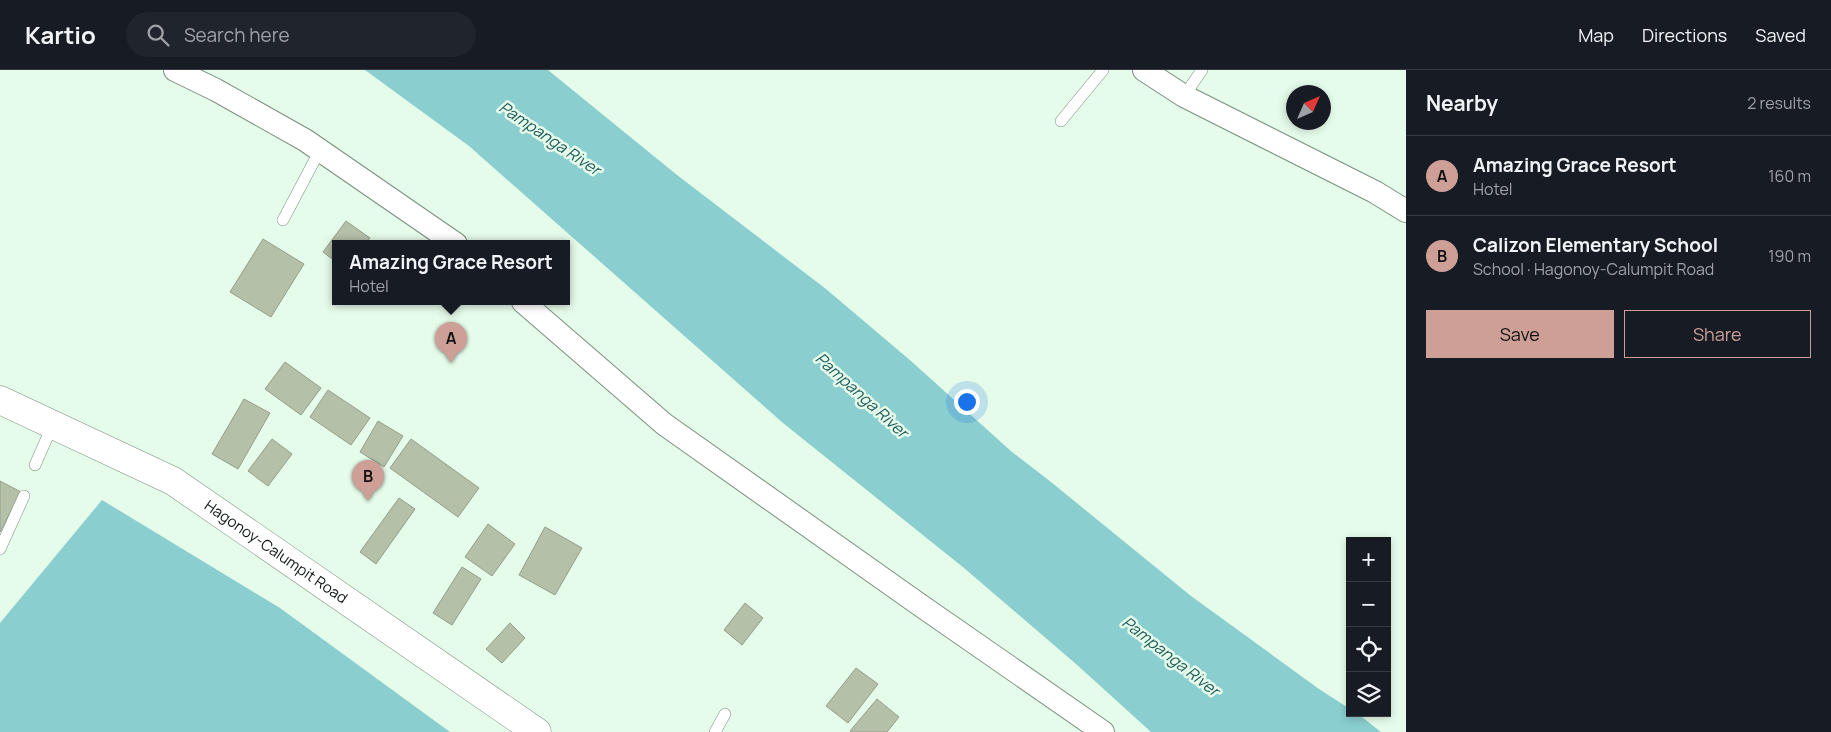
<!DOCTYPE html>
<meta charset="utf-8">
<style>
body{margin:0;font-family:Manrope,sans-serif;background:#20242c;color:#f1f3f6}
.controls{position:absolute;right:15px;bottom:15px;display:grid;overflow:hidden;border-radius:0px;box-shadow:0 2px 8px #0003}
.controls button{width:45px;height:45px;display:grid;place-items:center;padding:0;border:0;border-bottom:1px solid #363941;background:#171b24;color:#f1f3f6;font:25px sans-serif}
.compass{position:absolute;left:1286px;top:15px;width:45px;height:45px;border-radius:50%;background:#171b24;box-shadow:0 2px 8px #0003;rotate:45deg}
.you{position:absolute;left:966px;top:331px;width:18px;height:18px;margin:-12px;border:4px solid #fff;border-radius:50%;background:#1a73e8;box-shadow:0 0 0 8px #1a73e833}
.badge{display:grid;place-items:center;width:32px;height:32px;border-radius:50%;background:#cd9f96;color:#111;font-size:16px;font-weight:700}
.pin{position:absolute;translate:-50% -41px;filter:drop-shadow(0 1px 2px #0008)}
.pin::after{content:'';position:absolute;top:26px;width:18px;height:15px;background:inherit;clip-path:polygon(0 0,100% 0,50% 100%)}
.popup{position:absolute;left:332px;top:170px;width:238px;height:65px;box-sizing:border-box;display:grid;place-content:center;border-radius:0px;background:#171b24;filter:drop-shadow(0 1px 4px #0005);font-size:16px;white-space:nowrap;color:#9ea1a6}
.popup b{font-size:19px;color:#f1f3f6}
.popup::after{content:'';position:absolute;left:50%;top:100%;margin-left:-10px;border:10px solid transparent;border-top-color:#171b24}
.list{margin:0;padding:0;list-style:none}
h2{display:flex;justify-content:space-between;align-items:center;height:65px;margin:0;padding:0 20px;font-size:21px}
h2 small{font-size:16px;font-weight:400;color:#9ea1a6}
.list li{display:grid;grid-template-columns:32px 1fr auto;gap:15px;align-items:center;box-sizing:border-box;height:80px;padding:0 20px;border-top:1px solid #363941}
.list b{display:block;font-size:19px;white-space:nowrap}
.list p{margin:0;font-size:16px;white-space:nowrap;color:#9ea1a6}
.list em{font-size:16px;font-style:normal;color:#9ea1a6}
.actions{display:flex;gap:10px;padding:15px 20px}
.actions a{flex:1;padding:11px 0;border:1px solid #cd9f96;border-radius:0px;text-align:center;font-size:18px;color:#cd9f96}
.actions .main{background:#cd9f96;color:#111}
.icon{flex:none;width:28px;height:28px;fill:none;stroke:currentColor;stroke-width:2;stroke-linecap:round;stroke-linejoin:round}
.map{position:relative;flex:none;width:1406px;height:662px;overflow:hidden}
header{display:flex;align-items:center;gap:30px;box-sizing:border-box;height:70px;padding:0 25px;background:#171b24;border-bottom:1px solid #363941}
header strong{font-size:24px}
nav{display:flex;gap:28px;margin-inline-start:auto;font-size:18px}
.search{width:350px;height:45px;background:#20242c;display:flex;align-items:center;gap:12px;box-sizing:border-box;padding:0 18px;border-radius:28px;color:#9ea1a6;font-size:19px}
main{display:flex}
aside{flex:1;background:#171b24}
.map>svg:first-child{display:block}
.water{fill:#8aced0}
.building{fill:#b5c0a9;stroke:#949e88}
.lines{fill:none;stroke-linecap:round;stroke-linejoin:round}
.service-casing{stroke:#7b8f7f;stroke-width:12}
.minor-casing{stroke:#7b8f7f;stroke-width:24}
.secondary-casing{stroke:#7b8f7f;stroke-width:29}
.service{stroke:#fff;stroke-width:11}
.minor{stroke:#fff;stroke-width:22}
.secondary{stroke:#fff;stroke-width:28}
.labels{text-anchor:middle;stroke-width:5;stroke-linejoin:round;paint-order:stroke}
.street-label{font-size:15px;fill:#101711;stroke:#e6fcea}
.water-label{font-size:16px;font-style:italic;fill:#215b5d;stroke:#e6fcea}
</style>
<header>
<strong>Kartio</strong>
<div class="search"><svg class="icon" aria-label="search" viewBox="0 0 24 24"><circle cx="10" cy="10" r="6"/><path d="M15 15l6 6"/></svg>Search here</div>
<nav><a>Map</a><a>Directions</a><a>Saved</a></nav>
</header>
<main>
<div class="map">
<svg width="1406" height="662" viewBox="0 0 1406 662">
<rect width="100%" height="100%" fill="#e6fcea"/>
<g class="water">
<polygon points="365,0 548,0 677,105 826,219 911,291 1012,382 1051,412 1191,526 1319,619 1350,639 1350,643 1357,643 1381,662 1151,662 1076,594 964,498 783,353 469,76"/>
<polygon points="102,430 280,538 450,662 0,662 0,553"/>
</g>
<g class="building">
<polygon points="346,151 370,168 365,174 336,174 336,192 323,182"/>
<polygon points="263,169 304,194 271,247 230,222"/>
<polygon points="285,292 321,318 301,345 265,319"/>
<polygon points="328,320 370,348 351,375 310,347"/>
<polygon points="244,329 270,343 238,399 212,384"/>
<polygon points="378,351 403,366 384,397 360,382"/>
<polygon points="272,369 292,384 268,416 248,401"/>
<polygon points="411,369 479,418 458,447 390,398"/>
<polygon points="0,411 21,422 0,462"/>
<polygon points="399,428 415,439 376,494 360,482"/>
<polygon points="488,454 515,474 492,506 465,487"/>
<polygon points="545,457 582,478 555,525 519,505"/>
<polygon points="462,497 481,509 452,555 433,543"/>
<polygon points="745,533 763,548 742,575 724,560"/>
<polygon points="510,553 525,568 502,593 486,579"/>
<polygon points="856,598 878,614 848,653 826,636"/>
<polygon points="877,629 899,647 887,662 852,662 850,661"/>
</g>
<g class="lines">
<defs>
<g id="service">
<polyline points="1184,26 1202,0"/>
<polyline points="1061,51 1103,0"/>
<polyline points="283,150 320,80"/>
<polyline points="35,395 53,354"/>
<polyline points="0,479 24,426"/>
<polyline points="715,662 725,644"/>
</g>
<g id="minor">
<polyline points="175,0 216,20 305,70 456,174"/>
<polyline points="1144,0 1184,26 1375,122 1406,141"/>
<polyline points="523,232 664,354 920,535 1103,662"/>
</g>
<g id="secondary">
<path id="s1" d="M0 330 173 411 537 662"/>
</g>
</defs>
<use href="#service" class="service-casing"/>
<use href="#minor" class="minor-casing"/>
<use href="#secondary" class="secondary-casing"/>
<use href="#service" class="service"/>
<use href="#minor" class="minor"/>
<use href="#secondary" class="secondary"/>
</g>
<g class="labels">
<g class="street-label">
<text dy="5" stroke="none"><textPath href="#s1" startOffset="316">Hagonoy-Calumpit Road</textPath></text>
</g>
<g class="water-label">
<text transform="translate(550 68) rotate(34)" y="6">Pampanga River</text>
<text transform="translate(862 325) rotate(42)" y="6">Pampanga River</text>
<text transform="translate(1171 586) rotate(38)" y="6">Pampanga River</text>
</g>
</g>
</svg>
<div class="controls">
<button>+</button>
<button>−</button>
<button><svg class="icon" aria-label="locate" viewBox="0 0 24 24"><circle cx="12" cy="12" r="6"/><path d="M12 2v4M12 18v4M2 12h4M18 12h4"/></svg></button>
<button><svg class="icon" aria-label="layers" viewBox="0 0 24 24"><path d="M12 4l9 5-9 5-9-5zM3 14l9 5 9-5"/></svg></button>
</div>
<svg class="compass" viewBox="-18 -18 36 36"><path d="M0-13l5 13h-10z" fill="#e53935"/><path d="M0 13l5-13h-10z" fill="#9ea1a6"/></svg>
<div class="you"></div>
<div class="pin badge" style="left:451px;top:293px">A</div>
<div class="popup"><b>Amazing Grace Resort</b>Hotel</div>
<div class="pin badge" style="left:368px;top:431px">B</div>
</div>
<aside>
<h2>Nearby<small>2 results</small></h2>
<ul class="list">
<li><span class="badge">A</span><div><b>Amazing Grace Resort</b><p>Hotel</p></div><em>160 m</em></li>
<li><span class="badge">B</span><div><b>Calizon Elementary School</b><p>School · Hagonoy-Calumpit Road</p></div><em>190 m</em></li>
</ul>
<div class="actions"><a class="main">Save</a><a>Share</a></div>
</aside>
</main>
